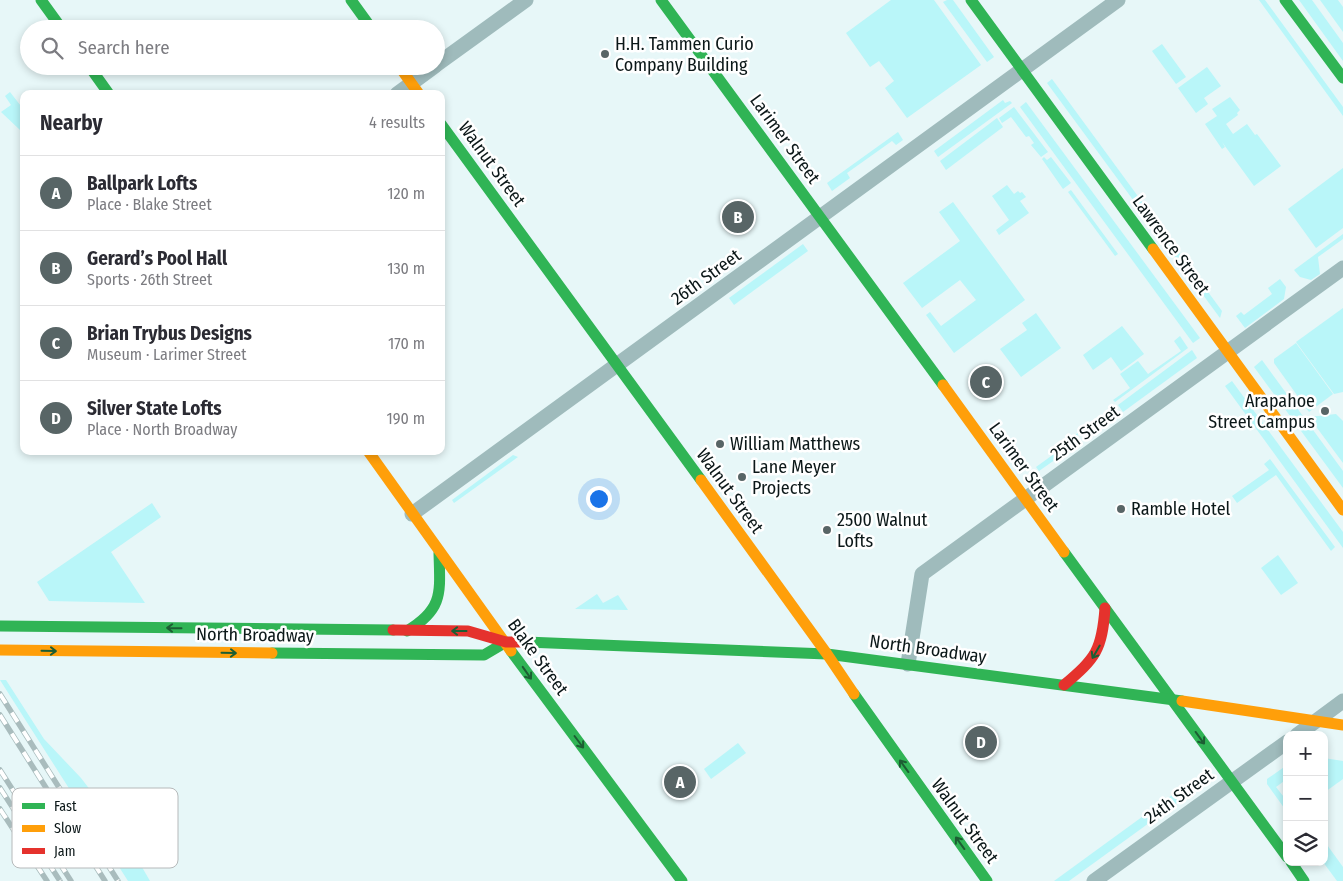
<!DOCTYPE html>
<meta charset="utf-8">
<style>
body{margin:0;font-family:"Fira Sans Condensed",sans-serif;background:#f2f2f3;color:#2b2b33}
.controls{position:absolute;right:15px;bottom:15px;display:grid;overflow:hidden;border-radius:10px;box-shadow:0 2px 8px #0003}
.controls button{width:45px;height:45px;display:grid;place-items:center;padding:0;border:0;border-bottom:1px solid #e1e1e2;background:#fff;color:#2b2b33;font:25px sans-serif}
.you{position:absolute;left:598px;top:498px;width:18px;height:18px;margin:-12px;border:4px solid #fff;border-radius:50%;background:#1a73e8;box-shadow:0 0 0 8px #1a73e833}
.badge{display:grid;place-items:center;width:32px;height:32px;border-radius:50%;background:#586566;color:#fff;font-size:16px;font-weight:700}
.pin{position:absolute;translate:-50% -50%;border:2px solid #fff;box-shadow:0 1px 5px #0006}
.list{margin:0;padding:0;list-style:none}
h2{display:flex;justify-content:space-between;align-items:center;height:65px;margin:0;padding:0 20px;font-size:21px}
h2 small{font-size:16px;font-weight:400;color:#7c7c81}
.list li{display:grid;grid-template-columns:32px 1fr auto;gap:15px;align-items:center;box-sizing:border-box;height:75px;padding:0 20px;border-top:1px solid #e1e1e2}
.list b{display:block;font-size:19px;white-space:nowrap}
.list p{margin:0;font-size:16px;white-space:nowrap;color:#7c7c81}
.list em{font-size:16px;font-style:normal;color:#7c7c81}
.icon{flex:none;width:28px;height:28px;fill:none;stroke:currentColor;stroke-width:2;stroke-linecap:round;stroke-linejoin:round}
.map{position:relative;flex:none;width:1343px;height:881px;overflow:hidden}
.search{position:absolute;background:#fff;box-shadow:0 2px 8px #0003;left:20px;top:20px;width:425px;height:55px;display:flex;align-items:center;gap:12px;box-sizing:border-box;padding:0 18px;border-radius:28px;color:#7c7c81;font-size:19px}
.panel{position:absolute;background:#fff;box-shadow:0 2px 8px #0003;left:20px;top:90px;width:425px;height:365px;border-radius:10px}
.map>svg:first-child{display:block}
.green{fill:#b9f6f9}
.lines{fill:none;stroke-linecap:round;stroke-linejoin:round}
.street{stroke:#9fbbbc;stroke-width:15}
.fast{stroke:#30b455;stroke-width:11}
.slow{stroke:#ff9f0a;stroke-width:11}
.jam{stroke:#e5322d;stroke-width:11}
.rail-casing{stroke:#a9bcbd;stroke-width:5.5}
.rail{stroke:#fff;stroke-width:4;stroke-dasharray:11;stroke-linecap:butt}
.oneway{stroke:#1c5e33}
.poi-dot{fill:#586566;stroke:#fff;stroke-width:2}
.labels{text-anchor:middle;stroke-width:5;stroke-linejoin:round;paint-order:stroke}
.poi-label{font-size:18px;fill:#0b1718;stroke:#fff;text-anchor:start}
.street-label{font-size:18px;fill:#0b1718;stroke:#fff}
.key{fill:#fff;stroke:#b6b9ba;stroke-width:1}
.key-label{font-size:14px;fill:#0b1718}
</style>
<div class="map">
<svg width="1343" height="881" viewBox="0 0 1343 881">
<rect width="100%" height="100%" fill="#e7f7f8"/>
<g class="green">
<polygon points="891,0 934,0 981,65 907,118 885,88 894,81 879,61 870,67 846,33"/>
<polygon points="947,0 953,0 994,57 987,62 943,2"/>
<polygon points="1259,0 1265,0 1343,107 1343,116"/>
<polygon points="1299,0 1312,0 1343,43 1343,61"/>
<polygon points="1320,0 1338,0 1343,7 1343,32"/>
<polygon points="1162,44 1186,77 1176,84 1152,51"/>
<polygon points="1207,67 1221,86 1204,98 1208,104 1196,113 1178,88"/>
<polygon points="1052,79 1222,311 1220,318 1047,83"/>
<polygon points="10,92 24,110 24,127 20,130 1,112 11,105 5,96"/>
<polygon points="1230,97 1240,110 1237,113 1238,115 1226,124 1233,134 1247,124 1255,135 1257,134 1281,166 1254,186 1222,142 1225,147 1222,149 1205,124 1217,116 1212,109"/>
<polygon points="1003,100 1005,103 1010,101 1012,103 938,157 934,151"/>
<polygon points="1026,102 1200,338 1193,343 1020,107"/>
<polygon points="1014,107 1048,152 1041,157 1031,145 1034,143 1029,136 1026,137 1011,117 1002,123 999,118"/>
<polygon points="997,118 1003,127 946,170 940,161"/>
<polygon points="898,132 903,140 896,145 892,141 847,173 850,178 832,191 827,183"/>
<polygon points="1044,157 1047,160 1051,157 1071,183 1063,189 1042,159"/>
<polygon points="1343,168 1343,228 1316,248 1288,209"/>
<polygon points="1007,185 1014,194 1018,191 1020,193 1022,192 1026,197 1020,201 1029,213 999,235 996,230 1009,220 992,196"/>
<polygon points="1071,190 1118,254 1115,256 1068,192"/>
<polygon points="953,202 1025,300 954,353 926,315 930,312 941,326 976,300 960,280 922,308 903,283 960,241 939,212"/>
<polygon points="1343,234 1343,239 1318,257 1320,274 1311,280 1300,277 1294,270"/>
<polygon points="803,244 808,251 734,305 729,298"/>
<polygon points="1280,279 1286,287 1284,299 1245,328 1236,316 1241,312 1244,315 1272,294 1268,288"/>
<polygon points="1343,308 1343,392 1334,394 1296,342"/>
<polygon points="1036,313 1061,348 1021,377 1000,349 1027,330 1022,323"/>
<polygon points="1122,326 1144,354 1121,371 1111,357 1093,370 1083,355"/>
<polygon points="1180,336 1188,348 1115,402 1113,400 1130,388 1120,374 1138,361 1148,374 1181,351 1174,341"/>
<polygon points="1296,343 1333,394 1309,412 1274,363 1274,359"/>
<polygon points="1192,350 1197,358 1123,412 1118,405"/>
<polygon points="1262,360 1343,471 1343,488 1254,367"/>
<polygon points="1232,381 1343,532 1343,548 1225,386"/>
<polygon points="1336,414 1343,421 1343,463 1309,417"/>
<polygon points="1078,433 1076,445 1039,471 1036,467 1072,441 1075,435"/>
<polygon points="513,455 518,457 454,503 452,500"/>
<polygon points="1270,459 1335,547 1331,551 1276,475 1237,503 1232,496 1269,470 1264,464"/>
<polygon points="152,503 161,517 111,552 145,603 49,601 37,582"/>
<polygon points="1278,555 1298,583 1281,595 1261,568"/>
<polygon points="597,594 603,603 618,595 628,610 575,609"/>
<polygon points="0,680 6,680 44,739 81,778 120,829 150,881 128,881"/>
<polygon points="738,743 746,753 711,779 704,769"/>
<polygon points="1324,758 1343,761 1343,779 1325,792"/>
<polygon points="1287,765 1287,779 1276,787 1287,801 1287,812 1267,784 1267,779"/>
<polygon points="1190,782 1196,789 1069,881 1054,881"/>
<polygon points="1325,842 1343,867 1343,881 1337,881 1323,862"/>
</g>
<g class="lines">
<g class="street">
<polyline points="436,65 526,0"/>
<polyline points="397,94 435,66"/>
<polyline points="412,514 1118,0"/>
<polyline points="908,664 922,574 1343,268"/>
<polyline points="1297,735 1343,701"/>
<polyline points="1094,881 1287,742"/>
</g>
<g class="fast">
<polyline points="41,0 62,29"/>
<polyline points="351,0 372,29"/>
<polyline points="661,0 943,385"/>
<polyline points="971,0 1153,249"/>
<polyline points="1285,0 1343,78"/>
<polyline points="89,66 109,94"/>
<polyline points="441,124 701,480"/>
<polyline points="1064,552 1287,857"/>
<polyline points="0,626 393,630"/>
<path d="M407 631C444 609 440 592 439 553"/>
<polyline points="526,642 827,654 1182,701"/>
<polyline points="511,651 682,881"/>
<polyline points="272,653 484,655 506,642"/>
<polyline points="854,694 987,881"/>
<polyline points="1291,862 1304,881"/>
</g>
<g class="slow">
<polyline points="399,66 419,94"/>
<polyline points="1153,249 1343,510"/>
<polyline points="943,385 1064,552"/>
<polyline points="368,451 511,651"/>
<polyline points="701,480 827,654 854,694"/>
<polyline points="0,650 272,653"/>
<polyline points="1182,701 1343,725"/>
</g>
<g class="jam">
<polyline points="393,630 468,631 506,642 526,642"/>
<path d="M1064 685C1096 658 1102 650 1105 608"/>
</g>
<defs>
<g id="rail">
<polyline points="0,694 118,881"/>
<polyline points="0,715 105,881"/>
<polyline points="0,770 71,881"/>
<polyline points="0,788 60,881"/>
<polyline points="0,809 47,881"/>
</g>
</defs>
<use href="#rail" class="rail-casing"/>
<use href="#rail" class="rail"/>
</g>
<defs><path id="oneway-shaft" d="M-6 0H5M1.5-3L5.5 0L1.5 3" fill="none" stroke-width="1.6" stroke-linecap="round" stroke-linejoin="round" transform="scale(1.25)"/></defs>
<g class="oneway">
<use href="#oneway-shaft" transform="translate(174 628) rotate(-179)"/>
<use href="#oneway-shaft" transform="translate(459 631) rotate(180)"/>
<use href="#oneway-shaft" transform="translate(49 651) rotate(1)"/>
<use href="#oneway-shaft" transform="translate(1096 652) rotate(120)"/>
<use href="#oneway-shaft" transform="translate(229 653) rotate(1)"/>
<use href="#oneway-shaft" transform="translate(527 673) rotate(55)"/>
<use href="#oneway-shaft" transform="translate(1200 738) rotate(54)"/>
<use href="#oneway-shaft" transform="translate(579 742) rotate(53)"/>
<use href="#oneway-shaft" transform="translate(904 766) rotate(-126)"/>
<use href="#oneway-shaft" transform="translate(960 843) rotate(-126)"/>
</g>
<g class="poi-dot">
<circle cx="605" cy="54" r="5"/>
<circle cx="1325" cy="411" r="5"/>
<circle cx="720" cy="444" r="5"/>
<circle cx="742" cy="477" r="5"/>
<circle cx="1121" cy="509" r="5"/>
<circle cx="827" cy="530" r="5"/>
</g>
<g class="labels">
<g class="poi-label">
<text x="615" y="50">H.H. Tammen Curio<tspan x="615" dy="21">Company Building</tspan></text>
<text x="1315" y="407" text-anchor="end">Arapahoe<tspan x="1315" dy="21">Street Campus</tspan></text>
<text x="730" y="450">William Matthews</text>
<text x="752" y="473">Lane Meyer<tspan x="752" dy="21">Projects</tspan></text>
<text x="1131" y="515">Ramble Hotel</text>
<text x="837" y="526">2500 Walnut<tspan x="837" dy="21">Lofts</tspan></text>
</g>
<g class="street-label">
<text transform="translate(785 139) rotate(54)" y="6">Larimer Street</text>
<text transform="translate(492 164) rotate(54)" y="6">Walnut Street</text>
<text transform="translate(1171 245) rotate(54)" y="6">Lawrence Street</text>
<text transform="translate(706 277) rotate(-36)" y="6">26th Street</text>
<text transform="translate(1085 433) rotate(-36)" y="6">25th Street</text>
<text transform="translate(1024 467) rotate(54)" y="6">Larimer Street</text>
<text transform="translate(730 491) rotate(54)" y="6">Walnut Street</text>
<text transform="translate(255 635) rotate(1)" y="6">North Broadway</text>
<text transform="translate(928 649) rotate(8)" y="6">North Broadway</text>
<text transform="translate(538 657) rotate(54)" y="6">Blake Street</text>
<text transform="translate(1179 796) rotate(-36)" y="6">24th Street</text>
<text transform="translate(965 821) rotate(54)" y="6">Walnut Street</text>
</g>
</g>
<rect x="12" y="788" width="166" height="80" rx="8" class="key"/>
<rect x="22" y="803" width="23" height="6" fill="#30b455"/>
<rect x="22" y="825" width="23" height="7" fill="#ff9f0a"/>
<rect x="22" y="848" width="23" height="6" fill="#e5322d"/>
<g class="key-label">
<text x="54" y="811">Fast</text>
<text x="54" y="833">Slow</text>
<text x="54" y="856">Jam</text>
</g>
</svg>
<div class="controls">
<button>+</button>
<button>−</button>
<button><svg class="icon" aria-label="layers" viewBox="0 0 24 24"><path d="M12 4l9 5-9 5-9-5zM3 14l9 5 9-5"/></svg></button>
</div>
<div class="you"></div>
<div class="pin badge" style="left:680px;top:782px">A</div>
<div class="pin badge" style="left:738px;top:217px">B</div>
<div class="pin badge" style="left:986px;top:382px">C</div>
<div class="pin badge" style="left:981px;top:742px">D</div>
<div class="search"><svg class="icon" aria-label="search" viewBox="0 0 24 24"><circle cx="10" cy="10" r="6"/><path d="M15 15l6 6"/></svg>Search here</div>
<section class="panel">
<h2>Nearby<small>4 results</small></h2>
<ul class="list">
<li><span class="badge">A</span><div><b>Ballpark Lofts</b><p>Place · Blake Street</p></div><em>120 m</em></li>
<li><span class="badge">B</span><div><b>Gerard’s Pool Hall</b><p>Sports · 26th Street</p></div><em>130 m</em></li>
<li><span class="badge">C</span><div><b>Brian Trybus Designs</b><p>Museum · Larimer Street</p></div><em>170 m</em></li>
<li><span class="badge">D</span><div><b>Silver State Lofts</b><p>Place · North Broadway</p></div><em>190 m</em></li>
</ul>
</section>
</div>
